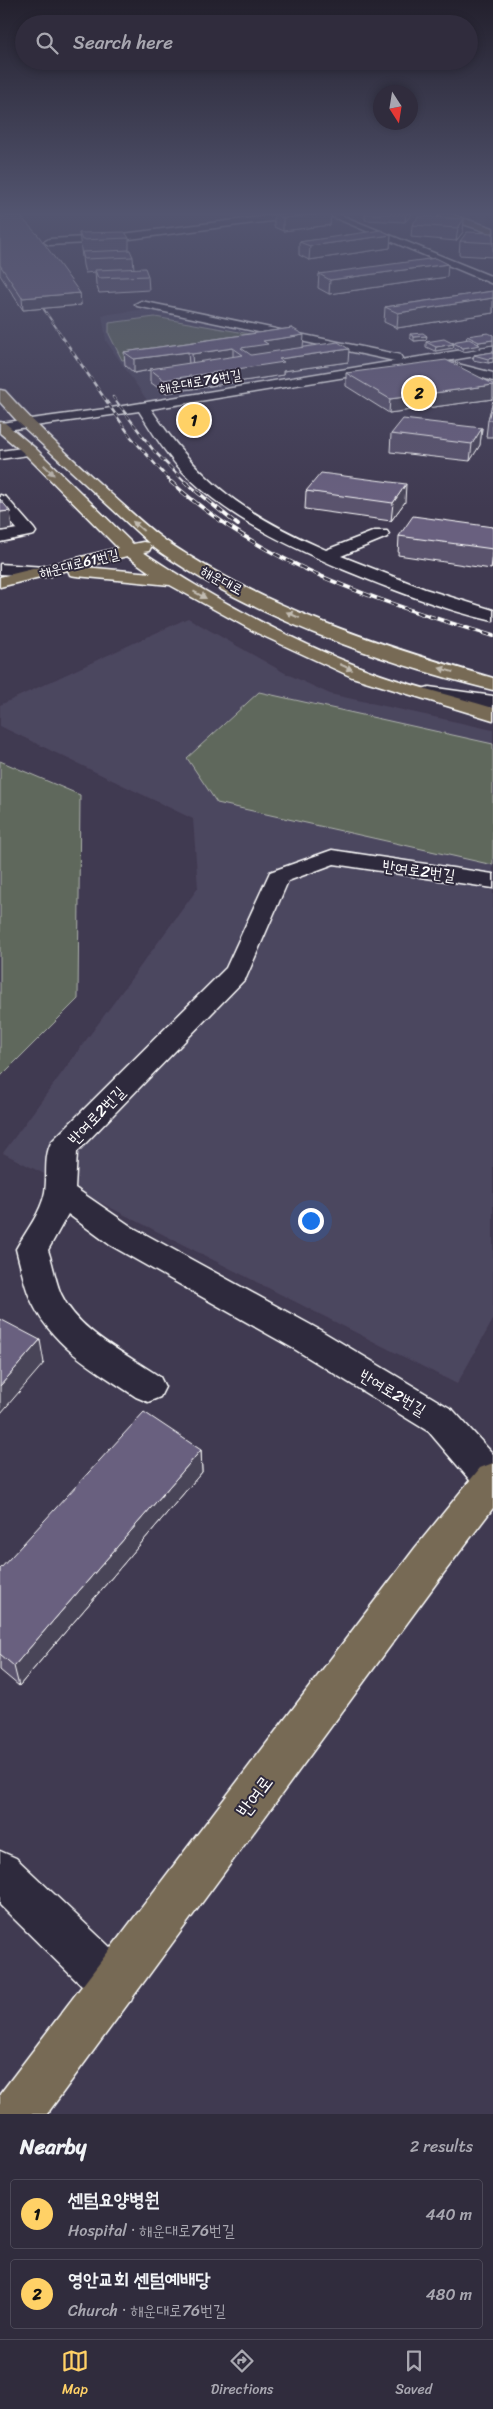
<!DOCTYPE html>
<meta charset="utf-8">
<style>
body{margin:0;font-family:Sriracha,"Poor Story",sans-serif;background:#383444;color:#f1f3f6}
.compass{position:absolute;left:373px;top:85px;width:45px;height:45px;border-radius:50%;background:#302c3d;box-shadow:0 2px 8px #0003;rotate:168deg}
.you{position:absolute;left:310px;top:1220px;width:18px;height:18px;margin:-12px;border:4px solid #fff;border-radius:50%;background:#1a73e8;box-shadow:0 0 0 8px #1a73e833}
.badge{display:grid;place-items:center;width:32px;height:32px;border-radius:50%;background:#ffd166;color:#111;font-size:16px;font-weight:700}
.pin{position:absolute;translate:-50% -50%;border:2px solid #fff;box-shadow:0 1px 5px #0006}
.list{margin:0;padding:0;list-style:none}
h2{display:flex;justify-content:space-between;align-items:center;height:65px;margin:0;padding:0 20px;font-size:21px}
h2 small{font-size:16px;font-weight:400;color:#a8a7b0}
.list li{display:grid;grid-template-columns:32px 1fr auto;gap:15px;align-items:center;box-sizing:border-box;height:70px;margin:0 10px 10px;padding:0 10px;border:1px solid #4b4857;border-radius:5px}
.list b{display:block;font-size:19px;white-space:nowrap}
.list p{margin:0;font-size:16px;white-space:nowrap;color:#a8a7b0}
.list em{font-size:16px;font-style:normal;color:#a8a7b0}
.icon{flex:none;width:28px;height:28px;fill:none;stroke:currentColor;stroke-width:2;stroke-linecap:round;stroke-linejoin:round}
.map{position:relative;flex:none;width:493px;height:2114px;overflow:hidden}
.search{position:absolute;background:#302c3d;box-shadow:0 2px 8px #0003;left:15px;right:15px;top:15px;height:55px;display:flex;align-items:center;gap:12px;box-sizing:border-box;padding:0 18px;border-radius:28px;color:#a8a7b0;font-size:19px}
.sheet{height:225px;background:#302c3d}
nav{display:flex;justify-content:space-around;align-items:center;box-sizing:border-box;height:70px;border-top:1px solid #4b4857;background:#302c3d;font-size:14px;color:#a8a7b0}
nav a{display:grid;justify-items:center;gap:2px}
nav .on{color:#ffd166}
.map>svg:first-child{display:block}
.built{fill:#4c465f}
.green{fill:#5e675b;stroke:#aeb3ad}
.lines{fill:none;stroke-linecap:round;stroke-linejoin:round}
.highway-tunnel{stroke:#534e62;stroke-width:11;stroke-dasharray:11 5;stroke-linecap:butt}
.minor-casing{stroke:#fff;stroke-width:3}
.major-casing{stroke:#fff;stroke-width:3}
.minor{fill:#2f2a3d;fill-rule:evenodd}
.major{fill:#776a54;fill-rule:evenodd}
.rail-far2-casing{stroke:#fff;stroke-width:2}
.rail-far1-casing{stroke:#fff;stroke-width:2.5}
.rail-casing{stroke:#fff;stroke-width:4}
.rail-far2{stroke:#2f2a3d;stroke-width:1;stroke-dasharray:4.5;stroke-linecap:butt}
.rail-far1{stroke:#2f2a3d;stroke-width:2;stroke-dasharray:5.5;stroke-linecap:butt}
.rail{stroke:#2f2a3d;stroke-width:2.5;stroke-dasharray:7;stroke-linecap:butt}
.wall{fill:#5a536d;stroke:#fff}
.shaded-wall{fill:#4a4459;stroke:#fff}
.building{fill:#69617f;stroke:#fff}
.oneway{fill:#c2bcb2}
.labels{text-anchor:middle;stroke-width:4;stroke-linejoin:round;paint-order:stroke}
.far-street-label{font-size:14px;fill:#fff;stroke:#2f2a3d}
.street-label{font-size:16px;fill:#fff;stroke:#2f2a3d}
.near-street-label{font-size:19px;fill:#fff;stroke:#2f2a3d}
</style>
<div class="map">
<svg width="493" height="2114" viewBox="0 0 493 2114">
<rect width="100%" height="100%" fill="#403a51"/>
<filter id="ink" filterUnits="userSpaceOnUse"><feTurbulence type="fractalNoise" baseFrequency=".02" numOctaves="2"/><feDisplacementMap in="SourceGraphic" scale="10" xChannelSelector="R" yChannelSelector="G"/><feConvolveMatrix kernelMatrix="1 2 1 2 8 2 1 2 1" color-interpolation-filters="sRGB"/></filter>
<g filter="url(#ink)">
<g class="built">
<polygon points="147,309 377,358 392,362 149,403 106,341 102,315"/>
<polygon points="188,618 285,673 330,694 493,730 493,1320 457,1384 3,1153 198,888 193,819 0,726 0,705"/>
</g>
<g class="green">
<polygon points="155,317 256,335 265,340 122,360 109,334 109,323"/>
<polygon points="259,692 493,744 493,865 217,803 187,758"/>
<polygon points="0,761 80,795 78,999 0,1077"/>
</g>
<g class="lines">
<polyline class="highway-tunnel" points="461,214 493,219"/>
<defs>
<g id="minor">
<polygon points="284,214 307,214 302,217 106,242 49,245 44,242 49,239 106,236"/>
<polygon points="326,214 338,214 493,277 493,284"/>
<path d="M141 301 396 354 400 355 402 358 401 360 493 345V353L446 361 493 373V381L431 363 151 409C200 483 246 515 326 550L375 531H387L389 534 387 537 341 556 425 589 493 610V621C441 609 391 589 342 569 287 545 233 520 189 478 169 459 154 435 139 411L0 431 1 423 105 409 395 361 137 306 135 304Z"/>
<polygon points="30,447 35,448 37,451 35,454 0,459 0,451"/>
<polygon points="0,495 6,497 34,529 36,532 34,535 0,542 0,532 17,529 0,510"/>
<polygon points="0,564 45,567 51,568 54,572 51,576 45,577 0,574"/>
<polygon points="429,687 493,696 493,708 422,697 419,693 422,689"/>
<path d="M332 850 493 874V888L334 864 288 881 246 978 77 1152 75 1188 132 1227 320 1330 453 1410 493 1454V1497L480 1492 429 1432 296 1350 110 1245 68 1214 48 1250C53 1264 55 1280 61 1294 79 1333 126 1353 160 1377L165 1387 160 1397 148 1402 136 1397C93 1368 48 1345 28 1293 23 1279 20 1264 16 1249 26 1231 41 1213 45 1192 48 1175 43 1157 52 1141L226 968 270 872Z"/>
<polygon points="0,1851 16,1858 131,1967 138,1984 131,2001 114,2008 97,2001 0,1905"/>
</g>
<g id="major">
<polygon points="438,214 450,214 493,228 493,234 439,216"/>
<path d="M0 390 5 391C38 428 75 461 111 494 129 510 146 527 166 541 265 608 379 645 493 678V690C379 662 243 614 149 544L151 547 149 551 143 552C210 597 290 640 365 669 406 685 451 695 493 708V720L352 677 257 633 170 585 76 576 70 575 68 570 0 587V577L118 548 25 454 0 433V422L5 423 35 448 133 544 143 542 149 543 18 422 0 402ZM127 556 151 573 84 567Z"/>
<polygon points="493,1463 493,1508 443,1574 47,2114 0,2114 0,2094 415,1548 480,1468"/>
</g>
</defs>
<use href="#minor" class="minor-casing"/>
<use href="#major" class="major-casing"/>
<use href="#minor" class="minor"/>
<use href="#major" class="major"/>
<defs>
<polyline id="rail-far2" points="36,298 60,333"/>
<g id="rail-far1">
<polyline points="59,332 131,437 172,483"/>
<polyline points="113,397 154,451 186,483"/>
</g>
<g id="rail">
<path d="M171 482C265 566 375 600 493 636"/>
<polyline points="185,482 238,525"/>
</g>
</defs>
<use href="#rail-far2" class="rail-far2-casing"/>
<use href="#rail-far1" class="rail-far1-casing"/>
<use href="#rail" class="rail-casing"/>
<use href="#rail-far2" class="rail-far2"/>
<use href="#rail-far1" class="rail-far1"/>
<use href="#rail" class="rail"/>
</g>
<g class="wall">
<polygon points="274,214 331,214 330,225 283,231 274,227"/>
<polygon points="365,214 412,214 405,222 365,220"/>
<polygon points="0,217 80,293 81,305 23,310 0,275"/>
<polygon points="464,219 463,232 456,241 411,237 412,225"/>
<polygon points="79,233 129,238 129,250 133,257 134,269 148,276 149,290 99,293 96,284 95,272 85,273 83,265"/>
<polygon points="493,233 493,257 459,255 460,241"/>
<polygon points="345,235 391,235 390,248 309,260 299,255 299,242 345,236"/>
<polygon points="319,274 447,277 329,294 318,288"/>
<polygon points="493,291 493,313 397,328 384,322 385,307"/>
<polygon points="292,328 303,347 348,362 283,371 283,375 165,393 150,382 150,370 134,373 125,365 124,352"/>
<polygon points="410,334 426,340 414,341 410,338"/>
<polygon points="493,335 493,345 480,347 480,349 463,352 453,347 453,348 435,351 426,347 426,342 452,343 452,342 466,340 467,336"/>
<polygon points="493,352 493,362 488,363 473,360 474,355"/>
<polygon points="346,373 493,384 493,399 389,413 346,386"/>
<polygon points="493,401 493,437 486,437 488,420"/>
<polygon points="482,428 480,445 470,461 390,452 391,434"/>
<polygon points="306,491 405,502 391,521 305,509"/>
<polygon points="493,527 493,565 491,569 398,555 399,536"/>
<polygon points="201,1450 202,1472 19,1686 0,1670 0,1569"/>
</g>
<g class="shaded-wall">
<polygon points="324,214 331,214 330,225 283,231 283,218"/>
<polygon points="406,214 412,214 405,222"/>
<polygon points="464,219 463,232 456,241 458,228"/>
<polygon points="391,235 390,248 309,260 310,246"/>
<polygon points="448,264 447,277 329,294 330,280"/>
<polygon points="80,293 81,305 23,310 22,298"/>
<polygon points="493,298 493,313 397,328 398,313"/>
<polygon points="304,335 303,348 243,361 241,348 263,341"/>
<polygon points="427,336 426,340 414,341 414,337"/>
<polygon points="493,340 493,345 480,347 480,349 463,352 463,348 478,345 479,342"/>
<polygon points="454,344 453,348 435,351 436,347"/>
<polygon points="233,348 233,361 193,367 192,354"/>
<polygon points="349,349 348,362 283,371 283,375 165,393 164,380 279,359"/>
<polygon points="188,352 189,365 150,369 150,370 134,373 134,359"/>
<polygon points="493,358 493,362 488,363 488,359"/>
<polygon points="493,385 493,399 389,413 390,399"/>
<polygon points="482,428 480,445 470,461 472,444"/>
<polygon points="406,484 405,502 391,521 393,503"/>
<polygon points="10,511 12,529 0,531 0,512"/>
<polygon points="493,553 493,565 491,569"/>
<polygon points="40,1340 44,1363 1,1413 0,1409 0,1386"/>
<polygon points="201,1450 202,1472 19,1686 14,1666"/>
</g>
<g class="building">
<polygon points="274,214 324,214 283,218"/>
<polygon points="20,216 38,235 80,293 22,298 0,265 0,217"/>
<polygon points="419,216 464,219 458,228 412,225"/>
<polygon points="381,230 391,235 310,246 299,242"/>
<polygon points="125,232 129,238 82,240 79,233"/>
<polygon points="467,232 493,233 493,243 460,241"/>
<polygon points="130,250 133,257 84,259 82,252"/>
<polygon points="436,258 448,264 330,280 319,274"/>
<polygon points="145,268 148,276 98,278 95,270"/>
<polygon points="493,291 493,298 398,313 385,307"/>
<polygon points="292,328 304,335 263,341 268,344 241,348 251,355 338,342 349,349 279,359 284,362 164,380 150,369 243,355 233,348 192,354 188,352 134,359 124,352"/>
<polygon points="423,333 427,336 414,337 410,334"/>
<polygon points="488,333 493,335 493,340 479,342 467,336"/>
<polygon points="444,339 454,344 436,347 426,342"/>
<polygon points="469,339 480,345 463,348 452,342"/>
<polygon points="493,352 493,358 488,359 474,355"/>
<polygon points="446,360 493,384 493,385 390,399 346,373"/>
<polygon points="493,401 493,420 488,420"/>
<polygon points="403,419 482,428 472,444 391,434"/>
<polygon points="321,473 406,484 393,503 306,491"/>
<polygon points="0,499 10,511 0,512"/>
<polygon points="413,516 493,527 493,549 399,536"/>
<polygon points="0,1319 40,1340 0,1386"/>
<polygon points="144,1412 201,1450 14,1666 0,1654 0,1569"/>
</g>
<defs><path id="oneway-solid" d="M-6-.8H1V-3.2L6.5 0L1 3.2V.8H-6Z" transform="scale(1.25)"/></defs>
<g class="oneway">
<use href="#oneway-solid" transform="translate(49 470) rotate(45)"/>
<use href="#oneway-solid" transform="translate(138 526) rotate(-139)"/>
<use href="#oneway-solid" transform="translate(200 595) rotate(29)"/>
<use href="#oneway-solid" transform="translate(293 615) rotate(-155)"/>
<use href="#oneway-solid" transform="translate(346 667) rotate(25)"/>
<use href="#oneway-solid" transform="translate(446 670) rotate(-164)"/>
</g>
</g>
<linearGradient id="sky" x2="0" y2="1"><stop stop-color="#23202d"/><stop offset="0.42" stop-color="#535570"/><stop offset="1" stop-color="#535570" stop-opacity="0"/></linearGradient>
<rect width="493" height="509" fill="url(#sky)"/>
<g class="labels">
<g class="far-street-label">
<text transform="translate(200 381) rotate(-10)" y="5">해운대로76번길</text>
<text transform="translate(79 563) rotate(-14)" y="5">해운대로61번길</text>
<text transform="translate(222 580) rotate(28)" y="5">해운대로</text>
</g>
<g class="street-label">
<text transform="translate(419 870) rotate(8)" y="6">반여로2번길</text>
<text transform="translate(96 1115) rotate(-46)" y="6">반여로2번길</text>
<text transform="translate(393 1392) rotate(31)" y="6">반여로2번길</text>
</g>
<g class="near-street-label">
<text transform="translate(254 1796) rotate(-53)" y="7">반여로</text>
</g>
</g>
</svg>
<svg class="compass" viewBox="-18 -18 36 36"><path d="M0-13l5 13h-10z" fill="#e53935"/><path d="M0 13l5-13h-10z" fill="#a8a7b0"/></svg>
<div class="you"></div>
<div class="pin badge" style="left:194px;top:420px">1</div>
<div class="pin badge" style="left:419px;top:393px">2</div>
<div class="search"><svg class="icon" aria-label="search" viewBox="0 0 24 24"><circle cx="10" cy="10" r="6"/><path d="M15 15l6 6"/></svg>Search here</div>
</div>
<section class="sheet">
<h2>Nearby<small>2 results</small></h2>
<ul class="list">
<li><span class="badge">1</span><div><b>센텀요양병원</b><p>Hospital · 해운대로76번길</p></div><em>440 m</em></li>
<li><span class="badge">2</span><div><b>영안교회 센텀예배당</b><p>Church · 해운대로76번길</p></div><em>480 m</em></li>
</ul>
</section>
<nav>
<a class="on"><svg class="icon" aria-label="map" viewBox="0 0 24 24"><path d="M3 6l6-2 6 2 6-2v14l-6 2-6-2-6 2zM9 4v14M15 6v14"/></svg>Map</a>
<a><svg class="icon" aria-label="directions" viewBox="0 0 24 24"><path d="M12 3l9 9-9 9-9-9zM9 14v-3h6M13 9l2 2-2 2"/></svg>Directions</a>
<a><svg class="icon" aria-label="saved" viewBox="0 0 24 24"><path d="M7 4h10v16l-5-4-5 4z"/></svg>Saved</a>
</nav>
